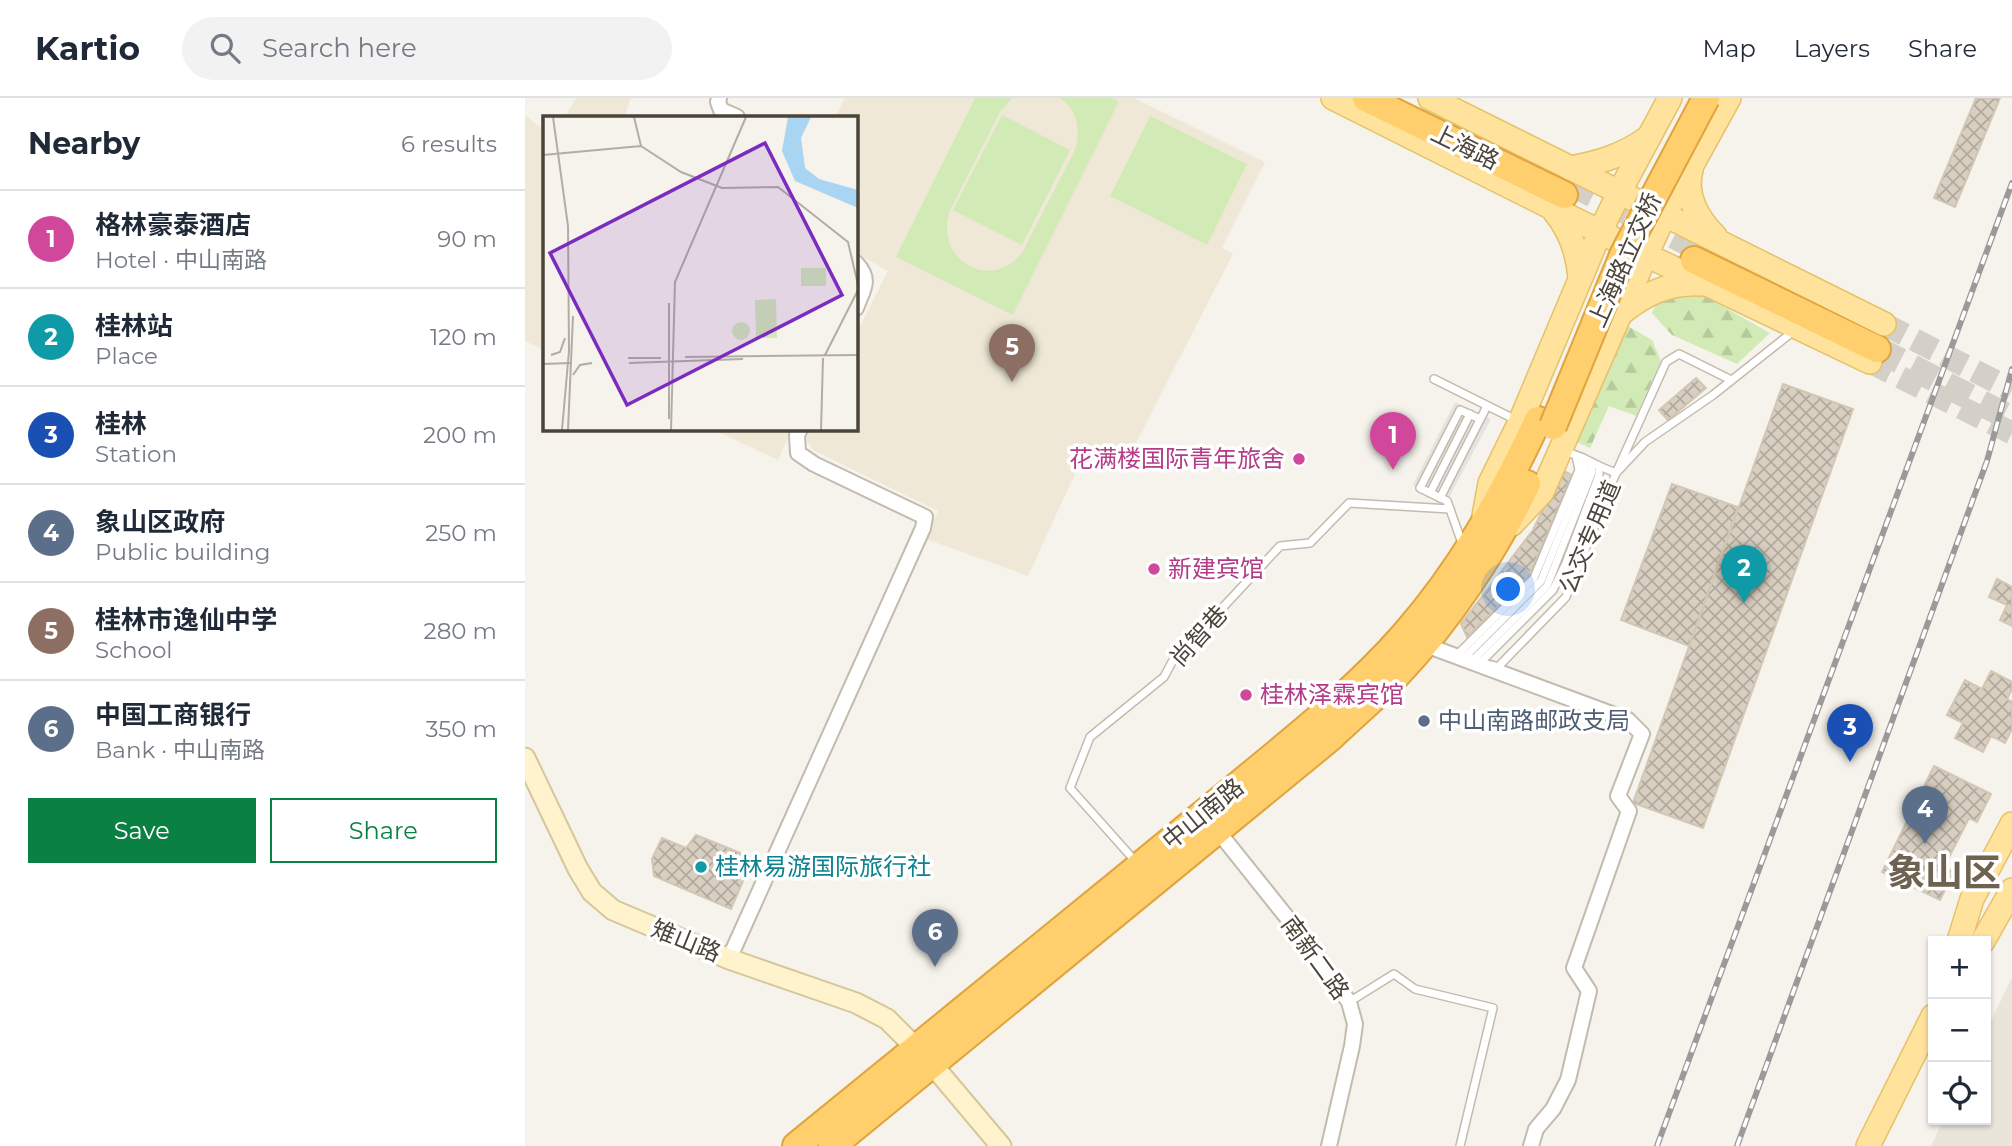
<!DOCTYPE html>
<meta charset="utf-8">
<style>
body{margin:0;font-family:Montserrat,"Noto Sans SC",sans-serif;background:#f2f2f3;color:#1f2937}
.controls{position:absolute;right:21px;bottom:21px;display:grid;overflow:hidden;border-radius:0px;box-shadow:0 2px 5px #0004}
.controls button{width:63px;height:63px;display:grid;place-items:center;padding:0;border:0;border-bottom:2px solid #e0e1e3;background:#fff;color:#1f2937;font:35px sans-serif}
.you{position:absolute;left:984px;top:492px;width:24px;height:24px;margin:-18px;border:5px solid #fff;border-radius:50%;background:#1a73e8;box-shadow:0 0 0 10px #1a73e833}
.badge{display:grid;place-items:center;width:46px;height:46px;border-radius:50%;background:#0b8043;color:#fff;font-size:23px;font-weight:700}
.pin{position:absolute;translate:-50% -58px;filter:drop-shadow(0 2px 4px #0008)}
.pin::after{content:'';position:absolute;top:37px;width:24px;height:21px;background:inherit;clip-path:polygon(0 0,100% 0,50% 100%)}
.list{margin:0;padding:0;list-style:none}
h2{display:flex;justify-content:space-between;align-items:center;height:91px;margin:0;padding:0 28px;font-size:30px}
h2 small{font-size:23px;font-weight:400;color:#747a83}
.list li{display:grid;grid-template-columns:46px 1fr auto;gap:21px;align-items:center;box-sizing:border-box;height:98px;padding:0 28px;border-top:2px solid #e0e1e3}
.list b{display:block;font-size:26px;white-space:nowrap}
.list p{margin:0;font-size:23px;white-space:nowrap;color:#747a83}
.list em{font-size:23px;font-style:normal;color:#747a83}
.actions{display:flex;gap:14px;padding:21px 28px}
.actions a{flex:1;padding:16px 0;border:2px solid #0b8043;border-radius:0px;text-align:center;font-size:24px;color:#0b8043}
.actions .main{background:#0b8043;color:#fff}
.icon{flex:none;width:38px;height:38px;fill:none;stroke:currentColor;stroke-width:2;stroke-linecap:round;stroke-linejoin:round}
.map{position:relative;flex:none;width:1487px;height:1048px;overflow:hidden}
header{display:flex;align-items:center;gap:42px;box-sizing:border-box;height:98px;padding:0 35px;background:#fff;border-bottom:2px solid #e0e1e3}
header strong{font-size:33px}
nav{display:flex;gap:38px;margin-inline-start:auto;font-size:24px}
.search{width:490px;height:63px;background:#f2f2f3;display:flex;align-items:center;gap:18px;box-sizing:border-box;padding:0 24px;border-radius:38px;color:#747a83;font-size:26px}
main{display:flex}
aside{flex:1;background:#fff}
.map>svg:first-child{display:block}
.residential{fill:#eae5da}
.education{fill:#efe8d6}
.green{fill:#d2eab5}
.forest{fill:url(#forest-firs)}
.parking{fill:#e5e3e0}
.building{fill:url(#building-cross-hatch);stroke:#d3c7b4;stroke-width:2}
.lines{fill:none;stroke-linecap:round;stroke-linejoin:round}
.primary-tunnel{stroke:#d4d0c8;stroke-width:23;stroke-dasharray:23 11;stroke-linecap:butt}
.highway-tunnel{stroke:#d4d0c8;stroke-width:26;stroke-dasharray:26 13;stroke-linecap:butt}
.lane-casing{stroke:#c2bbae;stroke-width:10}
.street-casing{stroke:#c2bbae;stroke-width:18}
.secondary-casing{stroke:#d6c79b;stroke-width:23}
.primary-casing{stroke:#e6c16a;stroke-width:26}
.highway-casing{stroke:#e0a43c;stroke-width:30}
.lane{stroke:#fff;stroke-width:7}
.street{stroke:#fff;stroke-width:14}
.secondary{stroke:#fff3cd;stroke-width:19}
.primary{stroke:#ffe39c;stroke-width:23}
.highway{stroke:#ffcf6e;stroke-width:26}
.rail-casing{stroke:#9a9a9a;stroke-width:6}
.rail{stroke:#fff;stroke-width:3.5;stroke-dasharray:10;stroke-linecap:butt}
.highway-bridge-casing{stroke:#e0a43c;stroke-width:30;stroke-linecap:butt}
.highway-bridge{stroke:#ffcf6e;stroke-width:26}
.hotel-dot{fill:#d1479c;stroke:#fff;stroke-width:2.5}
.service-dot{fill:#5c6f8a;stroke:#fff;stroke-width:2.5}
.culture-dot{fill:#0f9aa8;stroke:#fff;stroke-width:2.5}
.labels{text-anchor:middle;stroke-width:7;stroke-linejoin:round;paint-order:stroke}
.street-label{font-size:24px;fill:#4b4439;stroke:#fff}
.hotel-label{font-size:24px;fill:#b23c85;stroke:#fff;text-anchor:start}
.service-label{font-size:24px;fill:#4e5e75;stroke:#fff;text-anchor:start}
.culture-label{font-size:24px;fill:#0d838f;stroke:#fff;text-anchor:start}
.town-label{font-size:38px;font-weight:bold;fill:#6e6250;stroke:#fff}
.inset-road{fill:none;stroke:#b2ada4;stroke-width:2}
.view{fill:#7b2cbf;fill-opacity:0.15;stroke:#7b2cbf;stroke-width:3.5}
.inset-edge{fill:none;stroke:#4b4439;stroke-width:3.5}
</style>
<header>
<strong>Kartio</strong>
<div class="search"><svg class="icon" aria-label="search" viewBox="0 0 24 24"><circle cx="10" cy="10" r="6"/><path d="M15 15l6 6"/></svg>Search here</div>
<nav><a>Map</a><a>Layers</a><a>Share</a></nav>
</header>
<main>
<aside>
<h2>Nearby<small>6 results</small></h2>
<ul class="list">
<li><span class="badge" style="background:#d1479c">1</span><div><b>格林豪泰酒店</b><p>Hotel · 中山南路</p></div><em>90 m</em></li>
<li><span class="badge" style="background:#0f9aa8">2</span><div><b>桂林站</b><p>Place</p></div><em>120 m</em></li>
<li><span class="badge" style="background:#1a4fb4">3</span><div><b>桂林</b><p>Station</p></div><em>200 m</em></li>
<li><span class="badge" style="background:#5c6f8a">4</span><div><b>象山区政府</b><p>Public building</p></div><em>250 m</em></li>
<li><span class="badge" style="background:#8d6e63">5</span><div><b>桂林市逸仙中学</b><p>School</p></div><em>280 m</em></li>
<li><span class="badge" style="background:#5c6f8a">6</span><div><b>中国工商银行</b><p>Bank · 中山南路</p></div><em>350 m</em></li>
</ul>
<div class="actions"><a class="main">Save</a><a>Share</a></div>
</aside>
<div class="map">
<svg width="1487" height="1048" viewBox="0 0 1487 1048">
<defs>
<pattern id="forest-firs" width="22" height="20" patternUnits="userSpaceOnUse" patternTransform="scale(1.75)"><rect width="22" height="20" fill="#d2eab5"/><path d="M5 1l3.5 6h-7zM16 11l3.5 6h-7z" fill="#b6ca9c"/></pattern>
<pattern id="building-cross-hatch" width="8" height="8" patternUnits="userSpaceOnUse" patternTransform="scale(1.75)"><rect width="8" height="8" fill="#d8cfc1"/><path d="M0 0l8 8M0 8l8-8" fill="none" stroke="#b1aa9e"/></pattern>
</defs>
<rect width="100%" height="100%" fill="#f6f3ec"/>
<polygon class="residential" points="1487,879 1487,1048 1406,1048 1418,1022 1461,1022 1461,934"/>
<g class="education">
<polygon points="51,0 106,0 99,19 40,19"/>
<polygon points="320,0 609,0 740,64 697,150 708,156 597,372 558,358 503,478 401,441 413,413 288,352 282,343 282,336 285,331 331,331 331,237 363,173 331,155 331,19 310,19"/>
<polygon points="0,17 19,32 19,252 0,243"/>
<polygon points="187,331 267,331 253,362"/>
</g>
<g class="green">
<path d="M450 0H487L475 14 426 110C406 160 465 196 497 155L549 54C556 34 554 13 535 0H587L594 3 488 217 371 159Z"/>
<polygon points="477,17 545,52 497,147 428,112"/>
<polygon points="625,18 722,66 682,147 585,98"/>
</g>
<g class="forest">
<polygon points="1167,191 1245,235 1212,266 1147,237 1127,215 1136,196"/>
<polygon points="1096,224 1127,242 1136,263 1111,318 1084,308 1065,350 1045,341"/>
</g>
<polygon class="parking" points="930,304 966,321 922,403 888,387"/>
<g class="building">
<polygon points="1451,0 1475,0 1430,109 1409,100"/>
<polygon points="1171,280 1181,290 1143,322 1134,312"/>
<polygon points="1258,286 1328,311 1178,730 1108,705"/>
<polygon points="1037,372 1047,377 1004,478 942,539 936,526 1008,432"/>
<polygon points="1147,386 1213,409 1164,548 1096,522"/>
<polygon points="1472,481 1487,489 1487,528 1475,522 1482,507 1464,499"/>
<polygon points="1466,573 1487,584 1487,591 1482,601 1487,604 1487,631 1480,645 1466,638 1458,654 1430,640 1438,625 1422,617 1440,582 1457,591"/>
<polygon points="1409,668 1466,696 1452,724 1444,720 1419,769 1429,774 1415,802 1357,774"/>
<polygon points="171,737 228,760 206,811 129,778 127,761 137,740 161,750"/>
</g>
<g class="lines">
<g class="primary-tunnel">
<polyline points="1359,226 1487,292"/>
<polyline points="1345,264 1487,335"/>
</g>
<g class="highway-tunnel">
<polyline points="1045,85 1175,151"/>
<polyline points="1352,251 1487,321"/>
</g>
<defs>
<g id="lane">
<polyline points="909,281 993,323"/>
<polyline points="1074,368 1091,375 1141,264 1154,256 1206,282"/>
<polyline points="905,395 945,316"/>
<polyline points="915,400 962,308"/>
<polyline points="937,445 922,403 895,390 935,312 955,321"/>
<polyline points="935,554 1009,480 1054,372 1051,358"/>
<polyline points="943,556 1016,483 1060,374 1058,360 1040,353"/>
<polyline points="950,560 1022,488 1067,374 1065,364"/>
<polyline points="957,563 1028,492 1041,465 1074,377 1074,368 1058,360"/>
<polyline points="967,567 973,569 1041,499 1091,375 1120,344 1188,297 1270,232"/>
<polyline points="611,764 545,690 565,639 639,579 647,564 755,448 785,445 824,405 925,411"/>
<polyline points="824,904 869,876 890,891 968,910 935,1048"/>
</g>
<g id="street">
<polyline points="194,0 193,4 196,12 212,19"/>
<path d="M331 165C347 182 338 191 331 210"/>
<polyline points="898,546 1103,622 1117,636 1093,698 1104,713 1049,870 1064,893 1043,982 1028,1011 1011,1031 1006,1048"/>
<polyline points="692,732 792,857 824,904 830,926 827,948 804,1048"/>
<polyline points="204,861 398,430 400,419 289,366 273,355 272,337 275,331"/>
</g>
<polyline id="secondary" points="0,660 53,771 67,794 88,812 204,861 331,905 362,921 406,965 476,1048"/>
<g id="primary">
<polyline points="808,0 1121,157 1345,264"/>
<polyline points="905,0 1359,226"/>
<path d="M1045 70C1073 65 1097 58 1121 41"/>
<path d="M1166 72C1159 97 1173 121 1190 138"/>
<path d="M1029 113C1046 133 1053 155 1055 180"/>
<path d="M1094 217C1119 196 1144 184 1177 186"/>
<polyline points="959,418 965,385 995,324 1075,134 1095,93 1145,0"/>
<polyline points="987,426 1017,394 1121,157 1140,116 1204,0"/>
<polyline points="1434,843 1447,801 1487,726"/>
<polyline points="1458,843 1487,792"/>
<polyline points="1343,1048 1408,918"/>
</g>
<g id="highway">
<polyline points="841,0 1039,97"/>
<polyline points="1169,162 1352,251"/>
<path d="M271 1048C381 959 490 869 600 780 645 743 690 706 735 669 785 628 836 586 879 537 936 472 977 399 1013 322"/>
<path d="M307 1048 805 640C827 619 851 599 872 577 923 523 970 453 1002 386"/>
</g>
</defs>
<use href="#lane" class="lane-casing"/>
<use href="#street" class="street-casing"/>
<use href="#secondary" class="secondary-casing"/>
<use href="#primary" class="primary-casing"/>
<use href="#highway" class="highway-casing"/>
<use href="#lane" class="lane"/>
<use href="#street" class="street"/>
<use href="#secondary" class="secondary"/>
<use href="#primary" class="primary"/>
<use href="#highway" class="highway"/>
<defs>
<g id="rail">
<polyline points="1132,1048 1487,85"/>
<polyline points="1212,1048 1462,363 1487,271"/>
</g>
</defs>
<use href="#rail" class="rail-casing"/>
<use href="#rail" class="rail"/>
<defs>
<polyline id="highway-bridge" points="1028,328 1099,155 1181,0"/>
</defs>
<use href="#highway-bridge" class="highway-bridge-casing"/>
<use href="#highway-bridge" class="highway-bridge"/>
</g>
<g class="hotel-dot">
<circle cx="774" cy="361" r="7"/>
<circle cx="629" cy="471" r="7"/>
<circle cx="721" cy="597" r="7"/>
</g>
<circle class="service-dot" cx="899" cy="623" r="7"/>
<circle class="culture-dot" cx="176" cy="769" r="7"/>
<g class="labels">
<g class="street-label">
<text transform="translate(940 49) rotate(26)" y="8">上海路</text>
<text transform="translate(1100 162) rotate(-66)" y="8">上海路立交桥</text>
<text transform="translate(1065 439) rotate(-67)" y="8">公交专用道</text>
<text transform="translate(674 538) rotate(-48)" y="8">尚智巷</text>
<text transform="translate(678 716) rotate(-39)" y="8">中山南路</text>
<text transform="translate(161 843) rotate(22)" y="8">雉山路</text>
<text transform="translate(790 860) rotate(54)" y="8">南新二路</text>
</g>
<g class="hotel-label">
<text x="760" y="369" text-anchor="end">花满楼国际青年旅舍</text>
<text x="643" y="479">新建宾馆</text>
<text x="735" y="605">桂林泽霖宾馆</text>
</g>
<g class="service-label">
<text x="913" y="631">中山南路邮政支局</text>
</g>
<g class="culture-label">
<text x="190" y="777">桂林易游国际旅行社</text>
</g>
<g class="town-label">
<text x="1419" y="788">象山区</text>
</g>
</g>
<g transform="translate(18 18)">
<rect width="315" height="315" fill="#f6f3ec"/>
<path d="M258 152H283V170H258ZM233 183 234 222H213L212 184ZM189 215a9 9 0 1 1 18 0a9 9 0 1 1-18 0Z" fill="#d2eab5"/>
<path d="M245 1H268L258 22 262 52 276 63 315 74V92L252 65 239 35Z" fill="#a9d4f2"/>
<path class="inset-road" d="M10 1 25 110 26 235 19 314M91 1 98 30 138 56 179 72 235 71 305 126 315 169M0 39 98 30M126 187V303M8 239 17 236 22 222M282 239 315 174M142 241 315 239M85 242H118M86 247 200 243M0 248 27 247M30 259 37 249 49 247M25 314 30 200M128 314 132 166 203 1M278 314 280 242"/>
<path class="view" d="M222 27 299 179 84 289 7 137Z"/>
<rect width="315" height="315" class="inset-edge"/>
</g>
</svg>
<div class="controls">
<button>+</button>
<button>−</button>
<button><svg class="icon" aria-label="locate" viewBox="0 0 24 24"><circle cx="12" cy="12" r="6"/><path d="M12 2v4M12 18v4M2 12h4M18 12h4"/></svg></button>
</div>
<div class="you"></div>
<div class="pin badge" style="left:868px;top:372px;background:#d1479c">1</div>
<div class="pin badge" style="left:1219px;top:505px;background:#0f9aa8">2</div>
<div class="pin badge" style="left:1325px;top:664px;background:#1a4fb4">3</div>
<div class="pin badge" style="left:1400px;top:746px;background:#5c6f8a">4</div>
<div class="pin badge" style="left:487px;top:284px;background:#8d6e63">5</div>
<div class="pin badge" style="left:410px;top:869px;background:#5c6f8a">6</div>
</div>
</main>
